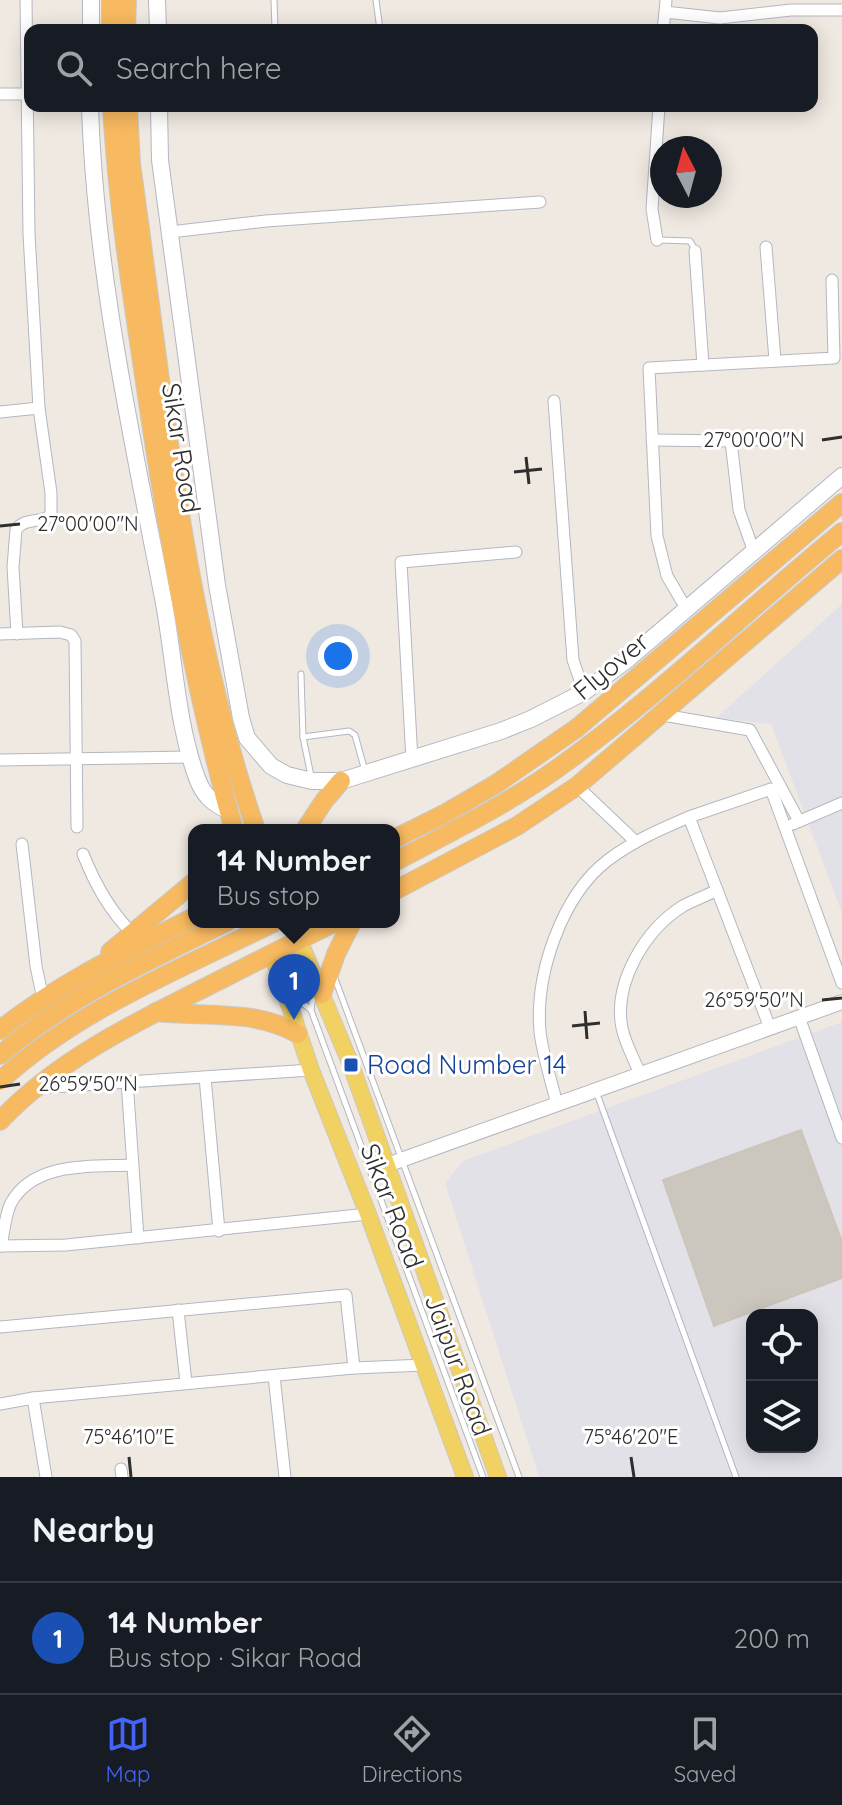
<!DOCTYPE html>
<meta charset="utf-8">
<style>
body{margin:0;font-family:Quicksand,sans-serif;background:#242831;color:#f1f3f6}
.controls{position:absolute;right:24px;bottom:24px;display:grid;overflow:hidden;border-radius:16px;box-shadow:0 4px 20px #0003}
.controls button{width:72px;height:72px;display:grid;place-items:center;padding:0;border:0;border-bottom:2px solid #363941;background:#171b24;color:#f1f3f6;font:40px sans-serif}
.compass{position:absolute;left:650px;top:136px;width:72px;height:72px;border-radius:50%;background:#171b24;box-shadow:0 4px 20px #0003;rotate:354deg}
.you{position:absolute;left:338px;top:656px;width:28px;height:28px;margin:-20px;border:6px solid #fff;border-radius:50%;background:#1a73e8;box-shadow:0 0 0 12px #1a73e833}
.badge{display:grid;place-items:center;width:52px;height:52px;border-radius:50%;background:#4264fb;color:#fff;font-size:26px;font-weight:700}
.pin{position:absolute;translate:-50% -66px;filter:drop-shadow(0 2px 4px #0008)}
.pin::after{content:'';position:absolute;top:42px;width:28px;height:24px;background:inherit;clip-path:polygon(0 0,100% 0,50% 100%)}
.popup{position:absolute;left:188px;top:824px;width:212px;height:104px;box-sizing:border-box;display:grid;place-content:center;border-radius:16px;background:#171b24;filter:drop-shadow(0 2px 6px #0005);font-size:26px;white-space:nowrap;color:#9ea1a6}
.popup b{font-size:30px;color:#f1f3f6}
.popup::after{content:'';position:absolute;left:50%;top:100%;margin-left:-16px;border:16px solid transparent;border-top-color:#171b24}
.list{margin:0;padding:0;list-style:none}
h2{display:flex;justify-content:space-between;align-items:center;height:104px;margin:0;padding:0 32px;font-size:34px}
h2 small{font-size:26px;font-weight:400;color:#9ea1a6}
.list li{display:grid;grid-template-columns:52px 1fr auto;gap:24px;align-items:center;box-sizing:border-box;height:112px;padding:0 32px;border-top:2px solid #363941}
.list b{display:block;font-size:30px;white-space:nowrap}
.list p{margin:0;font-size:26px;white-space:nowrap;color:#9ea1a6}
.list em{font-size:26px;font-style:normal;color:#9ea1a6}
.icon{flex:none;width:44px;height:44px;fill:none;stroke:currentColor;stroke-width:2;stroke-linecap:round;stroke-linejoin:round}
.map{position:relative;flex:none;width:842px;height:1477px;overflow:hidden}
.search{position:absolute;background:#171b24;box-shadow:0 4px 20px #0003;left:24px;right:24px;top:24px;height:88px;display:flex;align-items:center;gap:20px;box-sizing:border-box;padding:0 28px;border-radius:16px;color:#9ea1a6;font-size:30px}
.sheet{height:216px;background:#171b24}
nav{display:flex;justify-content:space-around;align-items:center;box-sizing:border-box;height:112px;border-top:2px solid #363941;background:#171b24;font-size:22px;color:#9ea1a6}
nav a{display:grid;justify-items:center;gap:4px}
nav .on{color:#4264fb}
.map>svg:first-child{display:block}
.industrial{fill:#e3e1e8;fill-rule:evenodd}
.building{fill:#cbc7bf;stroke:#cbc5ba;stroke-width:2}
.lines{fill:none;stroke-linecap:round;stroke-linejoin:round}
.service-casing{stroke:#b4b7c1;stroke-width:7}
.minor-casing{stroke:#b4b7c1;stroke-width:13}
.tertiary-casing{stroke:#b4b7c1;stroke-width:16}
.secondary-casing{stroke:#b4b7c1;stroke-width:18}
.primary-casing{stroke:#c9c9c9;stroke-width:18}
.trunk-casing{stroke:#c9c9c9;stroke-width:20}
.service{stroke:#fff;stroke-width:5}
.minor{stroke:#fff;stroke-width:11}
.tertiary{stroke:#fff;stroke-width:14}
.secondary{stroke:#fff;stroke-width:16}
.primary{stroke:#f2d163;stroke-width:16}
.trunk{stroke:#f8ba60;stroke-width:18}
.trunk-bridge-casing{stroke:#c9c9c9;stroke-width:20;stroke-linecap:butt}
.trunk-bridge{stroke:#f8ba60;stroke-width:18}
.ticks{fill:none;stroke:#2e2e2e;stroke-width:3}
.transit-dot{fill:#1a4fb4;stroke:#fff;stroke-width:3}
.labels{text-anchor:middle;stroke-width:6;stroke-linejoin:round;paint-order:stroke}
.street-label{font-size:26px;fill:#2e2e2e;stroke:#fff}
.transit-label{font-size:26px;fill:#164399;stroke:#fff;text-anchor:start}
.ticks-label{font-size:20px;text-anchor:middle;fill:#2e2e2e;stroke:#fff;stroke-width:6;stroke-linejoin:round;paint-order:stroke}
</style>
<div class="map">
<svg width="842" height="1477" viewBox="0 0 842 1477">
<rect width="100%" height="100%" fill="#efe9e1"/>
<g class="industrial">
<polygon points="842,604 842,913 771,724 716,718"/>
<path d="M842 1022V1477H539L445 1183 463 1161ZM752 1315H812V1447H752Z"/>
</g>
<polygon class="building" points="801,1130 842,1242 842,1278 714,1326 663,1180"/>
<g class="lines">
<defs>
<g id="service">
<polyline points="274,0 275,30"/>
<polyline points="376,0 380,30"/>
<polyline points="659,240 690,241 695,250"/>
<polyline points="301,674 303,737 311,776"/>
<polyline points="303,737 349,731 355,735 365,771"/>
<polyline points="334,976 519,1477"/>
<polyline points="314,989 311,1010 483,1477"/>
<polyline points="293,996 310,1009"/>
<polyline points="596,1091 736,1477"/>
</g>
<g id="minor">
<polyline points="26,0 29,234 39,408"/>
<polyline points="666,0 665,12 720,18 791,10 842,10"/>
<polyline points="663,30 665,12"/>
<polyline points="0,94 30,94"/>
<polyline points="170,232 266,221 540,202"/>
<polyline points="657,240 652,209 659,106"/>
<polyline points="766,247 775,360"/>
<polyline points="695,251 703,365"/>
<polyline points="554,401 573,660 584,692"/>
<path d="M0 412 39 408 51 493V515C40 524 24 517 16 530L13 567 17 634"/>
<polyline points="652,440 731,441"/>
<polyline points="754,552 739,510 731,441 773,439"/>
<polyline points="687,610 667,576 657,536 649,368 834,358 832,280"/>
<polyline points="0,634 60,632 71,635 75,641 77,827"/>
<polyline points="663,715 750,730 799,821"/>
<polyline points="0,760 191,757"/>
<polyline points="412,760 401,562 516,552"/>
<polyline points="577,786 636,842"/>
<polyline points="793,824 842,803"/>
<polyline points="22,844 36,966 43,999"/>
<path d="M83 854C95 884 109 910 132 933"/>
<polyline points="799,1017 842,1138"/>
<polyline points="770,1028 689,817 771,789 842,983"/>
<path d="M640 1074C634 1059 625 1043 622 1028 613 982 646 929 683 906 694 900 706 896 717 890"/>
<polyline points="205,1077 219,1231"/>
<polyline points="127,1081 138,1238"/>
<polyline points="37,1088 311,1070"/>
<path d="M557 1104C551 1080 543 1056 540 1032 535 975 561 896 608 860 633 841 661 829 689 817"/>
<polyline points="0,1246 66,1245 368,1214"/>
<path d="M1 1246C4 1232 5 1215 11 1203 34 1161 92 1167 132 1165"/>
<polyline points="178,1310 186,1383"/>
<polyline points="0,1327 346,1295 354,1368 33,1398 0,1404"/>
<polyline points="354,1368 424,1365"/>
<polyline points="274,1376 285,1477"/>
<polyline points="33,1398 46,1477"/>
<polyline points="121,1469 122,1477"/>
</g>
<polyline id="tertiary" points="387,1165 842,1002"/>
<g id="secondary">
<polyline points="157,0 158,30"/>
<polyline points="91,30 91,0"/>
<path d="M90 106C95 270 131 432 162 593 174 651 176 722 197 778 203 795 213 804 229 811"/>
<polyline points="159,106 160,160 217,585 241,718 247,738 271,766 287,775 312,781 341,781 501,731 531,719 584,692 628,659 842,476"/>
</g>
<g id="primary">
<polyline points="299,940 351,1065 498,1477"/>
<polyline points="272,953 311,1070 368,1214 465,1477"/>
</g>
<g id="trunk">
<polyline points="111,30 111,0"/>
<polyline points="126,30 127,0"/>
<path d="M112 106C117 201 132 295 146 389 168 538 193 685 234 830"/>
<path d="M128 106 131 164C163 387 182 616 256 830"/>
<polyline points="305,830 324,801 341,781"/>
<polyline points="394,839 446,813 496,784 577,728 842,503"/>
<path d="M394 862C451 832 510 803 562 765 661 694 748 609 842 532"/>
<polyline points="394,891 517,826 577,786 842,559"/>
<polyline points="110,952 194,882"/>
<polyline points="322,994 336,954 352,922"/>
<path d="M156 1012C203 1017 256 1009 298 1034"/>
<path d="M0 1030C59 983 127 951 194 917"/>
<path d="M0 1055C67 997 148 961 227 922"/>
<path d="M0 1121C57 1060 136 1022 210 985 252 964 294 942 336 922"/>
</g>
</defs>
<use href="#service" class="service-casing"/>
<use href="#minor" class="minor-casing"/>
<use href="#tertiary" class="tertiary-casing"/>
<use href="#secondary" class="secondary-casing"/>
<use href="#primary" class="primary-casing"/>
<use href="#trunk" class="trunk-casing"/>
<use href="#service" class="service"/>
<use href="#minor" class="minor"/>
<use href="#tertiary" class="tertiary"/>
<use href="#secondary" class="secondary"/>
<use href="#primary" class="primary"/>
<use href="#trunk" class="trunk"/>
<defs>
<path id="trunk-bridge" d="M0 1081C78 1009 181 969 275 922"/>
</defs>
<use href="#trunk-bridge" class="trunk-bridge-casing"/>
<use href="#trunk-bridge" class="trunk-bridge"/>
</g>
<path class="ticks" d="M822 440 842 437M526 457 529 484M514 472 542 469M0 526 20 524M822 1000 842 998M585 1011 587 1039M572 1026 600 1023M0 1087 20 1084M129 1457 131 1477M631 1457 634 1477"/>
<rect class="transit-dot" x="343" y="1057" width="16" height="16" rx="4"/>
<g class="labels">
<g class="street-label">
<text transform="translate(181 448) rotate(81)" y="9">Sikar Road</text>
<text transform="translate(611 666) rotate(-40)" y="9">Flyover</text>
<text transform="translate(392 1206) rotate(69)" y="9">Sikar Road</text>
<text transform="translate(458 1365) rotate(70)" y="9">Jaipur Road</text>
</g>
<g class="transit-label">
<text x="367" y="1074">Road Number 14</text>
</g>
</g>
<g class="ticks-label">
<text x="754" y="447">27°00'00"N</text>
<text x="88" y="531">27°00'00"N</text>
<text x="754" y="1007">26°59'50"N</text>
<text x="88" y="1091">26°59'50"N</text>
<text x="129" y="1444">75°46'10"E</text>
<text x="631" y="1444">75°46'20"E</text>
</g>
</svg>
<div class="controls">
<button><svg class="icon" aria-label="locate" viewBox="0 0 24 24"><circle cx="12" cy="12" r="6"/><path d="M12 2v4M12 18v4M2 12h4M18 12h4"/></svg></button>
<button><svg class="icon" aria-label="layers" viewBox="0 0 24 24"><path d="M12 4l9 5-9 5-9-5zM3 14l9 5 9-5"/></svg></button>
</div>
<svg class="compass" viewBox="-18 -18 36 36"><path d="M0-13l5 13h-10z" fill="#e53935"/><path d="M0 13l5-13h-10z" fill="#9ea1a6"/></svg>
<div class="you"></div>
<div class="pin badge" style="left:294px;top:1020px;background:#1a4fb4">1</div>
<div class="popup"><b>14 Number</b>Bus stop</div>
<div class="search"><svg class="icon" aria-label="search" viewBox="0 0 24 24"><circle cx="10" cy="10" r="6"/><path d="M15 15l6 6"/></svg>Search here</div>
</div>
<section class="sheet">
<h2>Nearby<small></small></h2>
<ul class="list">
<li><span class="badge" style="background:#1a4fb4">1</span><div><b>14 Number</b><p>Bus stop · Sikar Road</p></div><em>200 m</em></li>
</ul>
</section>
<nav>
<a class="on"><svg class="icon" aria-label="map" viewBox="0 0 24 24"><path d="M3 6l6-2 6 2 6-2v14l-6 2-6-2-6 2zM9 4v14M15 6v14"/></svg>Map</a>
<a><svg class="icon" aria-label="directions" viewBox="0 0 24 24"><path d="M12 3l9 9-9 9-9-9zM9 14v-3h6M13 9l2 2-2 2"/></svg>Directions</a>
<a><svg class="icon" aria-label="saved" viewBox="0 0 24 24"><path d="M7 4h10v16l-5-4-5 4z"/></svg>Saved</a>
</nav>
